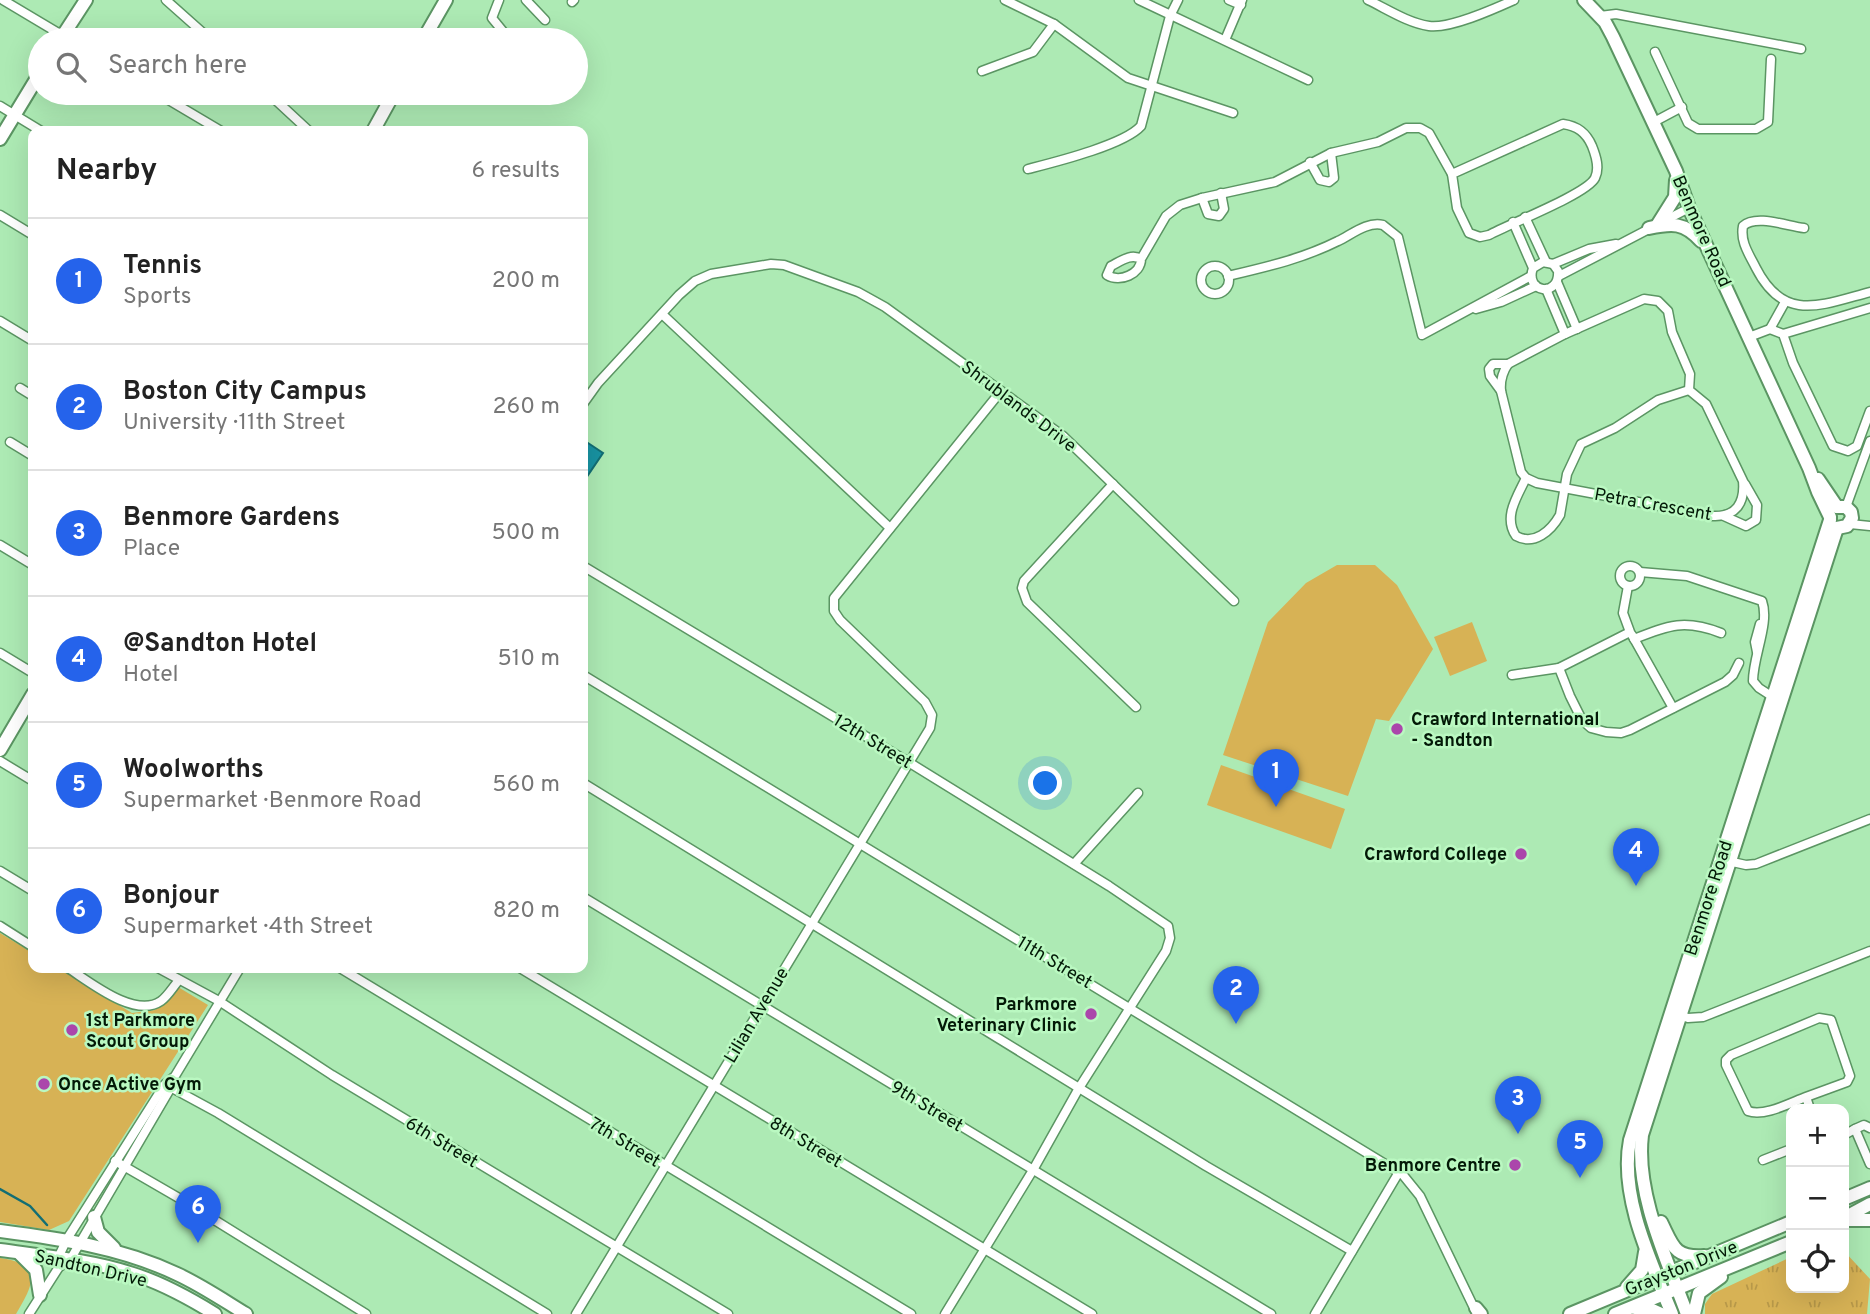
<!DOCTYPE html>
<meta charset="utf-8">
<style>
body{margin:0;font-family:Overpass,sans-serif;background:#f6f6f6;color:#222}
.controls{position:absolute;right:21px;bottom:21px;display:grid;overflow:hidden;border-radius:14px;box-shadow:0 7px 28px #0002}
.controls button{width:63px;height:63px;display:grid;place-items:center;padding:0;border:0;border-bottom:2px solid #e0e0e0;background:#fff;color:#222;font:35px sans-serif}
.you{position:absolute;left:1046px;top:784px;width:24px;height:24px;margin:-18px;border:5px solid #fff;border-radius:50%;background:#1a73e8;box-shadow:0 0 0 10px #1a73e833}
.badge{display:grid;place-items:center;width:46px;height:46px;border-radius:50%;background:#2563eb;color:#fff;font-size:23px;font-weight:700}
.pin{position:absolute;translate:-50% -58px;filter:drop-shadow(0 2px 4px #0008)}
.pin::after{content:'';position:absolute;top:37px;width:24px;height:21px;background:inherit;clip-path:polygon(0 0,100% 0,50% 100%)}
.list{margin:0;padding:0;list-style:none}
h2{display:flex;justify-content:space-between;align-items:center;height:91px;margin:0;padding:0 28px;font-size:30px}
h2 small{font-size:23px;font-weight:400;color:#767676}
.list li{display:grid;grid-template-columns:46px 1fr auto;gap:21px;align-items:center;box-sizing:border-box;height:126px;padding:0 28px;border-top:2px solid #e0e0e0}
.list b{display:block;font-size:26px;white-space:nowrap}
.list p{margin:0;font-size:23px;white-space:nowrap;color:#767676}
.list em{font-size:23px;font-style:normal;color:#767676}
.icon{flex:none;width:38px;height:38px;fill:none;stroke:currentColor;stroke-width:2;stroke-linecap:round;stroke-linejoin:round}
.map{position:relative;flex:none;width:1870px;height:1314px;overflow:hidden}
.search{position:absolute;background:#fff;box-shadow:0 7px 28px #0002;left:28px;top:28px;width:560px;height:77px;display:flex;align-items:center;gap:18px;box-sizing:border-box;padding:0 24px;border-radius:38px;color:#767676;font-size:26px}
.panel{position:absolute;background:#fff;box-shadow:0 7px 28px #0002;left:28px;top:126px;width:560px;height:847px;border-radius:14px}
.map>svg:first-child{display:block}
.grass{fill:#d7b255}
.park{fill:url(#park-tufts)}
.water{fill:url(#water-ripples);stroke:#126e74;stroke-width:2}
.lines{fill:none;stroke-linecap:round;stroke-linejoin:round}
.stream{stroke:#126e74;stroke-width:2.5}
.street-casing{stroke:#5b9563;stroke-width:11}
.secondary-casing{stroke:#5b9563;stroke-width:16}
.street{stroke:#fff;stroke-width:8}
.secondary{stroke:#fff;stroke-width:12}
.poi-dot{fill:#ab46ab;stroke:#baf8c1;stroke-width:2.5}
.labels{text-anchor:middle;stroke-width:5;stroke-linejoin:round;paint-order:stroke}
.street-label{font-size:18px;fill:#031907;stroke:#baf8c1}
.poi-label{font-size:18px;font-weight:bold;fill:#031907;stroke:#baf8c1;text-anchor:start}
</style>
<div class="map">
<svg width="1870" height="1314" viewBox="0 0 1870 1314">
<defs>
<pattern id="park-tufts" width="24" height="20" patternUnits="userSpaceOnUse" patternTransform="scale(1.75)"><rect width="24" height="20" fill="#d7b255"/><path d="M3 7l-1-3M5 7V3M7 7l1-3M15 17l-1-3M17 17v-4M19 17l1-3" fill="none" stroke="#b79849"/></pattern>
<pattern id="water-ripples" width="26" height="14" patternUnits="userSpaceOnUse" patternTransform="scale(1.75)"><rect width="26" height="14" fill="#1893a2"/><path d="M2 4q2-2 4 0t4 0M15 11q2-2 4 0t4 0" fill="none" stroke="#137782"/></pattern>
</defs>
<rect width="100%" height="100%" fill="#adeab4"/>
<g class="grass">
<polygon points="1337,565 1375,565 1397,585 1433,649 1389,721 1376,719 1348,796 1223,755 1268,622 1306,583"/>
<polygon points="1472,622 1487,661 1450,676 1434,637"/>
<polygon points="1221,765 1345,809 1331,849 1207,805"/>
<polygon points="0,933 33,953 33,968 58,968 132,1013 155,1010 178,987 208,1005 69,1221 49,1230 0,1222"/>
<path d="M0 1258C45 1264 33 1285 16 1314H0Z"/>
</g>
<polygon class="park" points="1844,1251 1870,1279 1867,1314 1705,1314 1705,1304 1712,1294 1791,1257 1791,1288 1844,1288"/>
<polygon class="water" points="585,441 603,453 586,478 583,476 583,445"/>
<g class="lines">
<polyline class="stream" points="0,1189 30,1206 47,1225"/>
<defs>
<g id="street">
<polyline points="3,0 70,40"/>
<polyline points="166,0 211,40"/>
<polyline points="499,0 492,18 510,40"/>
<polyline points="526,0 545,20"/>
<polyline points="1005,0 1054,24 1128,78 1233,113"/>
<polyline points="1139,0 1308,80"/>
<polyline points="1229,0 1241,5"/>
<path d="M1368 0C1387 9 1408 23 1429 26 1450 29 1494 9 1514 0"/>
<polyline points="572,2 574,0"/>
<polyline points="1600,16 1616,14 1801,49"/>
<polyline points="1225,40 1242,0"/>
<polyline points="1655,52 1688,123 1698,129 1756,129 1768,122 1771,59"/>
<polyline points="982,71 1033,52 1054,24"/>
<polyline points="157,93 221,131"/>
<polyline points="268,93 309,131"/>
<polyline points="393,96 412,98"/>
<polyline points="0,106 41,131"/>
<polyline points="1652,123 1682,107"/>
<path d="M1563 124C1577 126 1586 132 1592 146 1596 156 1600 168 1595 178 1587 194 1509 224 1489 235L1480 237 1469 233 1457 208 1452 174Z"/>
<polyline points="1310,162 1320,180 1329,182 1334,178 1331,153"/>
<path d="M1028 169C1055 162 1124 145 1141 126L1170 16 1178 0"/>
<polyline points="1202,198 1208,214 1219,216 1224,209 1221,193"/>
<polyline points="0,215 33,235"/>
<polyline points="1525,217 1546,262"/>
<path d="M1513 222 1533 268C1524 293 1560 298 1558 271L1553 264 1543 262 1533 268"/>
<path d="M1804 228C1787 226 1756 214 1743 226 1740 242 1749 254 1756 268 1784 323 1821 305 1870 292"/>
<path d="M1141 259C1131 253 1121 261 1111 266L1107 275C1120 283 1141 274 1141 259L1166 216 1180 205 1202 198 1275 182 1331 153 1378 142 1406 128H1420L1429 133 1452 174"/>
<polyline points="1553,264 1589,249 1616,244"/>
<circle cx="1215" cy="280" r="14"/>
<path d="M1228 276C1266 267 1302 259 1338 241 1351 235 1367 221 1383 225L1398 237 1422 335 1531 276"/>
<polyline points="1559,276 1689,208"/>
<polyline points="1557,282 1577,329"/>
<polyline points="1546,289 1565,334"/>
<path d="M1644 299 1658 301 1668 311 1672 332 1690 374 1689 390 1706 404 1743 481C1745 503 1736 517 1713 516L1537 483 1526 478 1521 472 1501 391C1500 381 1502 373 1508 364L1565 334Z"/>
<polyline points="1476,309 1501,302 1536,286"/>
<polyline points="662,314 890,528"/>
<polyline points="0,321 33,341"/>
<polyline points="1770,329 1783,334 1870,308"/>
<polyline points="1783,334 1793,363 1833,446 1848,451 1857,446 1870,411"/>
<polyline points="1749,337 1770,329 1785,302"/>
<polyline points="20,388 33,396"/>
<polyline points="1501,391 1490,376 1489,369 1493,364 1508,364"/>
<polyline points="583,404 598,383 679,295 695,281 711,274 771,264 784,265 858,292 885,307 1063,436 1234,601"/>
<polyline points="10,442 33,456"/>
<path d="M1526 478C1517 497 1503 517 1516 536 1534 546 1551 531 1560 515L1567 474 1581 444 1615 428 1658 400 1689 390"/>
<polyline points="1113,484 1024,581 1022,588 1027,602 1136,707"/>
<polyline points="1846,507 1870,441"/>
<polyline points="1724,516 1746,526 1756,520 1757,505 1745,484"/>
<polyline points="1850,524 1870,526"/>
<polyline points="0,545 33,565"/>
<circle cx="1630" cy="576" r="10"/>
<polyline points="583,566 910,763 1109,886 1168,926 1170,938 1166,951 1079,1088 1033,1170 945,1314"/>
<path d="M1640 572 1687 576 1762 601C1770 623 1753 656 1753 681L1759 688 1776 699"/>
<polyline points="1632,635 1673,708"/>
<path d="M1634 639C1669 625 1685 619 1721 633"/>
<polyline points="1757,652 1755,642 1760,624"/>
<polyline points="0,653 33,673"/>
<polyline points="1559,668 1570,696 1582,720 1591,728 1606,732 1621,733 1630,730 1725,682 1733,675 1739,663"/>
<polyline points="583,675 1403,1175 1420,1196 1476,1312"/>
<polyline points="1512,675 1559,668 1630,632 1623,613 1628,586"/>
<polyline points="0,761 33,781"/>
<polyline points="583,783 1206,1166 1352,1251"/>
<polyline points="1728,861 1746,865 1756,864 1870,819"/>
<polyline points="1074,864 1138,793"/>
<polyline points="0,871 33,891"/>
<polyline points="583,897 1271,1314"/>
<polyline points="0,926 33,947"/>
<path d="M68 968C90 982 135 1019 161 1001 168 996 173 987 179 980"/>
<polyline points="158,968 219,1001 332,1075 728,1314"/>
<polyline points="340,968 911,1314"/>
<polyline points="520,968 1092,1314"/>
<polyline points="1676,1014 1688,1018 1703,1017 1870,951"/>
<polyline points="172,1088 218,1113 547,1314"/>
<path d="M1806 1097C1790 1103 1764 1117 1748 1111L1726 1065V1060L1731 1055 1819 1018 1831 1020 1850 1076 1847 1082 1806 1097 1810 1109"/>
<polyline points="1855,1129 1864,1125 1870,1128"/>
<polyline points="1844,1135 1855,1129 1870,1164"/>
<polyline points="1763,1160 1791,1149"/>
<polyline points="115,1161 184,1201 366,1314"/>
<polyline points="59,1267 58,1258 67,1239 165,1084 175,1076 240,968"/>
<polyline points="29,1314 59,1267 70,1260 173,1084"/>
<polyline points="576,1314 930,728 932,715 925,702 840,620 834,611 834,598 1001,391"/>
<polyline points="1315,1314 1399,1172"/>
</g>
<g id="secondary">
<polyline points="1584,0 1605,22 1613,37 1676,171 1689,208 1809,468 1818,492 1830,517"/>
<polyline points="60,40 86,0"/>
<polyline points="423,40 446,0"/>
<polyline points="373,131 394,93"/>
<polyline points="0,139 40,73"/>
<polyline points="1658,224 1675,197 1676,180"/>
<path d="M1649 228C1672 223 1684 222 1701 241"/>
<polyline points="1818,479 1837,507"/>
<polyline points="1837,507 1846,507 1851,512 1852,518 1847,526 1837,528"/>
<polyline points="0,750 33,694"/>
<polyline points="1844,1199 1870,1188"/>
<polyline points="94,1217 98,1232 114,1248"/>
<polyline points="1844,1218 1870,1204"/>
<polyline points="1844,1220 1870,1220"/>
<path d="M1661 1222C1673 1246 1674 1258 1704 1256"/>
<path d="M0 1231C61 1239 120 1247 177 1274 201 1285 223 1300 246 1314"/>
<path d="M0 1250C44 1256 90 1260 133 1274 162 1283 189 1298 215 1314"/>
<polyline points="20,1254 36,1270 40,1295"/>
<polyline points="1627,1287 1642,1270 1645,1252"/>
<polyline points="1476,1308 1481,1314"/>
<polyline points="1635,1308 1650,1309 1661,1314"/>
<polyline points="1570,1314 1791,1222"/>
<polyline points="1615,1314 1791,1242"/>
<path d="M1672 1314C1651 1262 1619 1196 1630 1140L1830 520"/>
<path d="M1687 1314C1667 1260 1635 1193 1642 1135L1837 528"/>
<polyline points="1694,1314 1699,1293 1721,1277"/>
</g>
</defs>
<use href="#street" class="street-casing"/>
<use href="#secondary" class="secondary-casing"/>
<use href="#street" class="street"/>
<use href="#secondary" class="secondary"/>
</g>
<g class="poi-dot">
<circle cx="1397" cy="729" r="7"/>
<circle cx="1521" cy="854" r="7"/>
<circle cx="1091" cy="1014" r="7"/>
<circle cx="72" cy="1030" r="7"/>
<circle cx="44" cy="1084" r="7"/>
<circle cx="1515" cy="1165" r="7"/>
</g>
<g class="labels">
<g class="street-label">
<text transform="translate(1702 231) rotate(66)" y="6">Benmore Road</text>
<text transform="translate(1019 406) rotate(37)" y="6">Shrublands Drive</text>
<text transform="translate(1653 504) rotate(10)" y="6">Petra Crescent</text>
<text transform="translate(873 741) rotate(31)" y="6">12th Street</text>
<text transform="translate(1708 898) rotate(-72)" y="6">Benmore Road</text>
<text transform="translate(1055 962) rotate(31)" y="6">11th Street</text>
<text transform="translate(756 1015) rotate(-59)" y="6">Lilian Avenue</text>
<text transform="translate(927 1106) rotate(31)" y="6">9th Street</text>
<text transform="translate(442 1142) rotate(31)" y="6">6th Street</text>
<text transform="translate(625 1142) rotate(31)" y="6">7th Street</text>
<text transform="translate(806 1142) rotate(31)" y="6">8th Street</text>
<text transform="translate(91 1268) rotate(13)" y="6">Sandton Drive</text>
<text transform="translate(1681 1268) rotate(-22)" y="6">Grayston Drive</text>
</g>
<g class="poi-label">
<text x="1411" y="725">Crawford International<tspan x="1411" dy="21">- Sandton</tspan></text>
<text x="1507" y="860" text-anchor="end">Crawford College</text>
<text x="1077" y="1010" text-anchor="end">Parkmore<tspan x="1077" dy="21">Veterinary Clinic</tspan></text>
<text x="86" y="1026">1st Parkmore<tspan x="86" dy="21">Scout Group</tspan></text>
<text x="58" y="1090">Once Active Gym</text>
<text x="1501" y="1171" text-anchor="end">Benmore Centre</text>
</g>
</g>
</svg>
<div class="controls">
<button>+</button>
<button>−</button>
<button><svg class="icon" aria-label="locate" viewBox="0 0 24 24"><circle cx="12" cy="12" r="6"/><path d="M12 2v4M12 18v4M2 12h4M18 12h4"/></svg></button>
</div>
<div class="you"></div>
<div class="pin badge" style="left:1276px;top:807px">1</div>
<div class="pin badge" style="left:1236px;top:1024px">2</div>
<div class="pin badge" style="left:1518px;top:1134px">3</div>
<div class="pin badge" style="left:1636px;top:886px">4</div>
<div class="pin badge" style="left:1580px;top:1178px">5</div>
<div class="pin badge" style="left:198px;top:1243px">6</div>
<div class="search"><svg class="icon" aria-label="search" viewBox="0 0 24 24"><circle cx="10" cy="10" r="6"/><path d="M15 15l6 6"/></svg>Search here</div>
<section class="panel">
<h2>Nearby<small>6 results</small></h2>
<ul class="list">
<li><span class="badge">1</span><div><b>Tennis</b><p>Sports</p></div><em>200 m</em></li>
<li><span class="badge">2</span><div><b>Boston City Campus</b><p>University · 11th Street</p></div><em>260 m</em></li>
<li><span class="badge">3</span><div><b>Benmore Gardens</b><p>Place</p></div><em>500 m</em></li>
<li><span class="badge">4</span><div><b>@Sandton Hotel</b><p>Hotel</p></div><em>510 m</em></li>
<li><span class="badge">5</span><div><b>Woolworths</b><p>Supermarket · Benmore Road</p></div><em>560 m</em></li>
<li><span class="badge">6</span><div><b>Bonjour</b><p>Supermarket · 4th Street</p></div><em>820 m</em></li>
</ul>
</section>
</div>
